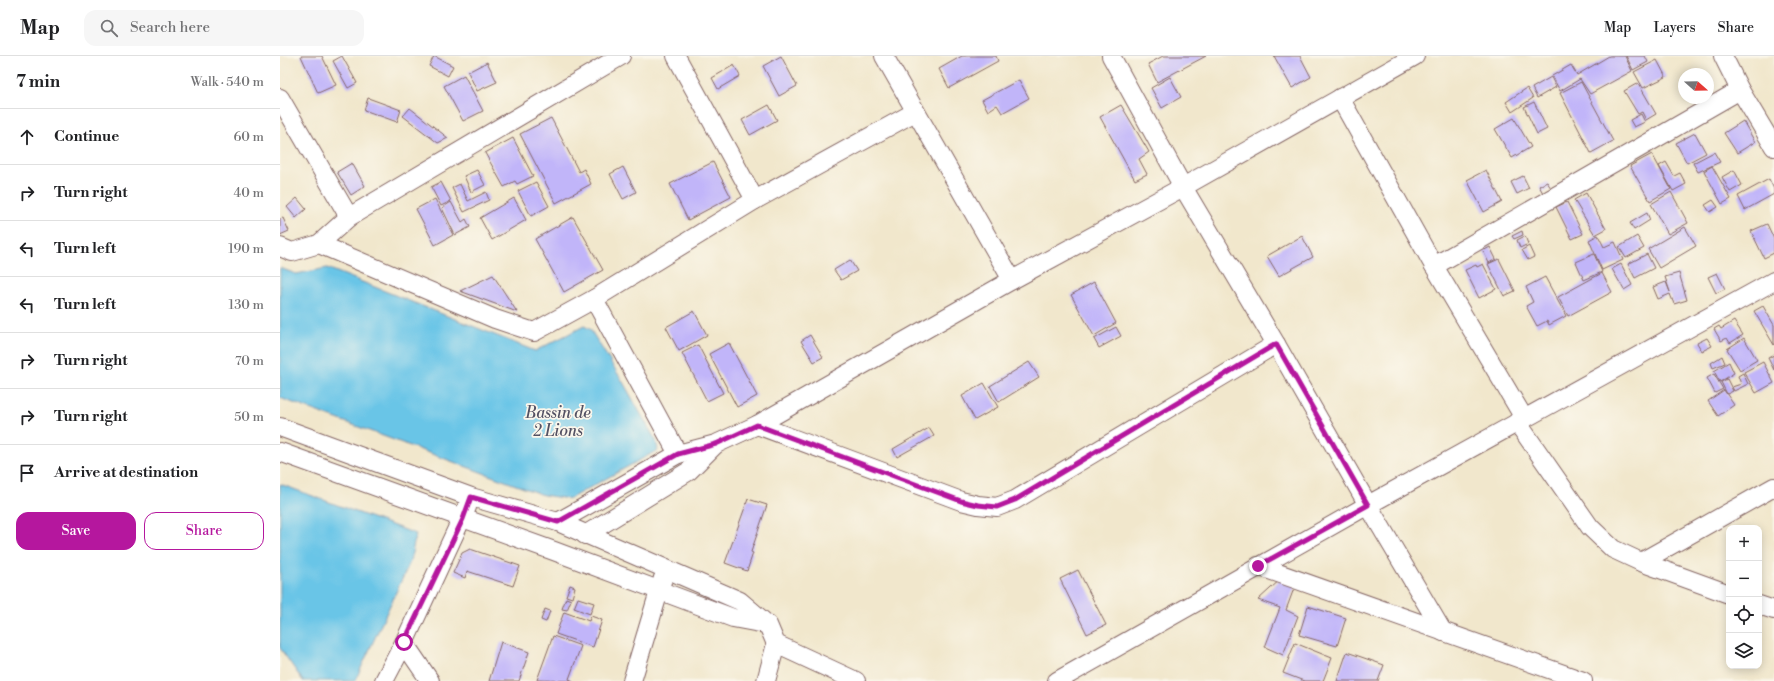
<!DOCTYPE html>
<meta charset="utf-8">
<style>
body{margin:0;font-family:"Libre Bodoni",serif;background:#f6f6f6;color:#202124}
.controls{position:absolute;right:12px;bottom:12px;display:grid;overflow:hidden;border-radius:8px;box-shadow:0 2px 10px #0003}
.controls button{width:36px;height:36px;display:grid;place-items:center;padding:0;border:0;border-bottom:1px solid #e0e0e0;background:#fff;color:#202124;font:20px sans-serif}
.compass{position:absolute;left:1398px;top:12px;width:36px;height:36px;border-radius:50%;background:#fff;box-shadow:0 2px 10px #0003;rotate:110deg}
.stop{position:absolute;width:12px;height:12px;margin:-9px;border:3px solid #b5179e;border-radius:50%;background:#fff}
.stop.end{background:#b5179e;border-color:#fff;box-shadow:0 1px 4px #0008}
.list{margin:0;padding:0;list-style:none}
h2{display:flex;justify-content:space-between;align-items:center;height:52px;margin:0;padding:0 16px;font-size:17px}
h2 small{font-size:13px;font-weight:400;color:#757577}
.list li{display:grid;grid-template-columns:26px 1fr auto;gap:12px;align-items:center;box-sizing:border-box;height:56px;padding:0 16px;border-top:1px solid #e0e0e0}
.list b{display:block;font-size:15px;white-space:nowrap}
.list em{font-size:13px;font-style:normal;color:#757577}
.actions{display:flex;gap:8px;padding:12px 16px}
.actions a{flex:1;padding:9px 0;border:1px solid #b5179e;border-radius:12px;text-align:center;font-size:14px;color:#b5179e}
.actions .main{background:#b5179e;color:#fff}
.icon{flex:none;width:22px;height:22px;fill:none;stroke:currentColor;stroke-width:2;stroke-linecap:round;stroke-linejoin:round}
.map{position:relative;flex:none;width:1494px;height:625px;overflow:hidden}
header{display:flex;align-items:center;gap:24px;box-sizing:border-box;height:56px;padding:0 20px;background:#fff;border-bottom:1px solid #e0e0e0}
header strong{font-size:19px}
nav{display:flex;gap:22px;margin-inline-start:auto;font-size:14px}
.search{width:280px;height:36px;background:#f6f6f6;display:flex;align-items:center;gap:10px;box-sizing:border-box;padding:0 14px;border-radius:12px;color:#757577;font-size:15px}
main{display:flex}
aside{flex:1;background:#fff}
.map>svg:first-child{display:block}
.water{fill:#69c5e7;stroke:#5a7289}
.building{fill:#c1b5f9}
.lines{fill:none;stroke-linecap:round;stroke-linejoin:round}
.minor-casing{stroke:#846563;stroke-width:20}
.minor{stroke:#fff;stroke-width:18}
.route{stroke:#b5179e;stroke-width:5}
.labels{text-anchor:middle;stroke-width:3.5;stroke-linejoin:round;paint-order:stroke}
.water-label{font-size:16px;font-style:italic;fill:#535163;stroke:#fbf7ec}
</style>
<header>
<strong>Map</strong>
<div class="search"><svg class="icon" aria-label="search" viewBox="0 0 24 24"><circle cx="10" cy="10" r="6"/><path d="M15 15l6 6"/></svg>Search here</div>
<nav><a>Map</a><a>Layers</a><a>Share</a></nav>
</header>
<main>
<aside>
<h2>7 min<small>Walk · 540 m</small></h2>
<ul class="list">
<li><svg class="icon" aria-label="ahead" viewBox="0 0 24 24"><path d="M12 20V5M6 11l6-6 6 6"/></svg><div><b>Continue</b></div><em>60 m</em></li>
<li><svg class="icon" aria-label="right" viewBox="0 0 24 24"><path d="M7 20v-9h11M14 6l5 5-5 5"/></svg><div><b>Turn right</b></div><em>40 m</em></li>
<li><svg class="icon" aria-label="left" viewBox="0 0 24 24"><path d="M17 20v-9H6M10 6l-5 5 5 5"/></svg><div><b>Turn left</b></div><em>190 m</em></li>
<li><svg class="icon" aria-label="left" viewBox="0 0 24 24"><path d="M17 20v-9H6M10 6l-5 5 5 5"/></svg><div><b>Turn left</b></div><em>130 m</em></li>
<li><svg class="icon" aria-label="right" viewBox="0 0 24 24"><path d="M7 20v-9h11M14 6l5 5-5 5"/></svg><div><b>Turn right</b></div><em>70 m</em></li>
<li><svg class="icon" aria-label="right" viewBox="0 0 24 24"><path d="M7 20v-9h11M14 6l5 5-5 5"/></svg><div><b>Turn right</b></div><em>50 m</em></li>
<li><svg class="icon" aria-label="arrive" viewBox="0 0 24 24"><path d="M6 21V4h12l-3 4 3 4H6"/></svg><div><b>Arrive at destination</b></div></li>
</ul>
<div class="actions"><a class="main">Save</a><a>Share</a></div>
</aside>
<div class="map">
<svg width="1494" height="625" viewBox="0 0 1494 625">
<rect width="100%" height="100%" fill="#fbf7ec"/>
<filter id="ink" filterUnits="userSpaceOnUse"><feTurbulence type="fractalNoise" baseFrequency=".025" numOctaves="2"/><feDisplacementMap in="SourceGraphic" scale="8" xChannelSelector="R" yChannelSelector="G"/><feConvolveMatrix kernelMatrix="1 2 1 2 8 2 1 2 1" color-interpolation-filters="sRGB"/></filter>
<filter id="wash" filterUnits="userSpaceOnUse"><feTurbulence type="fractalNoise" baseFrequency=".012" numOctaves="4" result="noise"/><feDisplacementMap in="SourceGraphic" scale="16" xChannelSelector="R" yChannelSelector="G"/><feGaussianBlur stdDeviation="0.9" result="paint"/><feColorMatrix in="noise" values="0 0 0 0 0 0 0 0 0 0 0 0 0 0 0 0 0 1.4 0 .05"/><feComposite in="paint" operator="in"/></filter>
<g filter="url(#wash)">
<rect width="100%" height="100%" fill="#f1e7cc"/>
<g class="water">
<polygon points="0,212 16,218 47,212 255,295 304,270 310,273 343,326 376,385 378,394 289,443 263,439 0,342"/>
<polygon points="0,428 136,478 130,506 75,625 23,625 0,592"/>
</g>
<g id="blocks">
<g class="building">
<polygon points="21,0 42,0 56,29 38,37"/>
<polygon points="62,0 77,27 68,32 53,5"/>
<polygon points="154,0 173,10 168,20 149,10"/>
<polygon points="501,0 517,30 499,40 483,10"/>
<polygon points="682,0 716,0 718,5 669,32 659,13"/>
<polygon points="883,0 926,0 877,26 868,8"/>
<polygon points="994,0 1020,0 1031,21 1012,32"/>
<polygon points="1329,0 1345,0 1352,15 1310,38 1300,23 1280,35 1272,20 1291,9 1297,19"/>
<polygon points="1346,0 1365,0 1368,6 1353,14"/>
<polygon points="1377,4 1386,21 1363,32 1354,16"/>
<polygon points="207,6 217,26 197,35 188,16"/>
<polygon points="454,9 460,20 438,33 432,22"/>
<polygon points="184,19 203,55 183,65 164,30"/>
<polygon points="890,21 901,41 882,52 871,32"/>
<polygon points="1271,21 1276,31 1257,42 1252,32"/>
<polygon points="739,24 749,42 722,57 717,49 708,55 702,44"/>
<polygon points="1301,26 1333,85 1311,97 1280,37"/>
<polygon points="1358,27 1376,58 1366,64 1362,56 1358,58 1344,35"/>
<polygon points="1247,32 1253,42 1232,56 1226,46"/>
<polygon points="88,42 121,54 117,66 84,54"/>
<polygon points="1254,46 1267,73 1257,78 1244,51"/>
<polygon points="489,49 497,64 470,79 462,64"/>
<polygon points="841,49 869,96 859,103 867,118 855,124 820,61"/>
<polygon points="130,52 168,82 158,87 123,60"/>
<polygon points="1361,58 1365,66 1354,71 1350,64"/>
<polygon points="271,62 299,116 304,113 311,128 276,147 240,78"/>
<polygon points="1234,62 1251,91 1232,102 1215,73"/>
<polygon points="1463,65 1475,86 1457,97 1444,77"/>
<polygon points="1415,77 1426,97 1407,107 1396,87"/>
<polygon points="233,82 253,120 237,128 235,125 224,131 205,97"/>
<polygon points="1434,96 1440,106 1418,116 1413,107"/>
<polygon points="1372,98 1391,133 1370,145 1350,110"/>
<polygon points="433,106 451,141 408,164 390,128"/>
<polygon points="1386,106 1394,120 1400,117 1406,128 1393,135 1379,110"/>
<polygon points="72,107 85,130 71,139 57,116"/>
<polygon points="1432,110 1451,143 1442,148 1424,115"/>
<polygon points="343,111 356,136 343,143 330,118"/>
<polygon points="197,114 205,129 191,136 184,120"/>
<polygon points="1206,114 1222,146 1204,156 1187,124"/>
<polygon points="1454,114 1462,129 1450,136 1442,121"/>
<polygon points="1243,120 1249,132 1237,138 1231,126"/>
<polygon points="1489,123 1494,133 1494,138 1465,154 1458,140"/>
<polygon points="161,126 171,145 161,150 151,131"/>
<polygon points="256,126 269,150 251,160 238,135"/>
<polygon points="1267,126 1271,132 1263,137 1259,130"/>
<polygon points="180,128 188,145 206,136 209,144 184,156 172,132"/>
<polygon points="1391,136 1408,167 1388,178 1371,148"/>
<polygon points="1306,137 1326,173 1315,179 1294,144"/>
<polygon points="17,142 26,153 16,162 7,151"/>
<polygon points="234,142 246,164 212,184 200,162"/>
<polygon points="155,143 173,179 155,189 136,153"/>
<polygon points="1433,144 1438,151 1430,156 1425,149"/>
<polygon points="171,146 182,166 186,163 190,171 175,179 162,152"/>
<polygon points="1287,146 1303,178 1292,183 1276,151"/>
<polygon points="1367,157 1370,164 1354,174 1350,167"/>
<polygon points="293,161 323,214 284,236 255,183"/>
<polygon points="3,162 9,175 0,179 0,163"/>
<polygon points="1487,168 1494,183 1494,197 1484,202 1471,175"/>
<polygon points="1405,171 1416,190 1379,212 1368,193"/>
<polygon points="1242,175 1243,179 1234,183 1232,180"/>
<polygon points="1318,179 1324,191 1335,186 1343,204 1322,214 1309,184"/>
<polygon points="1022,180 1033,201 999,220 987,200"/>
<polygon points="1245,180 1248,188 1240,192 1237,184"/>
<polygon points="1357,180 1364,192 1346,202 1339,191"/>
<polygon points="1249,190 1254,201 1248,204 1242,194"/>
<polygon points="1210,191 1216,203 1209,207 1203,195"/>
<polygon points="1314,198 1322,216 1304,224 1296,206"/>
<polygon points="1367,198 1374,212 1355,222 1348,208"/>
<polygon points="1219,203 1235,235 1224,240 1208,208"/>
<polygon points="570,204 577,215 561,224 554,214"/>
<polygon points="1203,208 1216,233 1199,242 1185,214 1196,209 1197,211"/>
<polygon points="1341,208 1352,229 1344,234 1332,213"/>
<polygon points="1322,217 1332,236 1288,260 1278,241"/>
<polygon points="1399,217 1407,244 1394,248 1390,238 1378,243 1373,231 1386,226 1390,236 1385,221"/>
<polygon points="1437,217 1445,233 1436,237 1428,221"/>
<polygon points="213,219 237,256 180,235"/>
<polygon points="1265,221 1286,260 1269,269 1267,265 1257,270 1246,250 1253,246 1246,231"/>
<polygon points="814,226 836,267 814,280 791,239"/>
<polygon points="1483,250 1494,269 1494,289 1474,255"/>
<polygon points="414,255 427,279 399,295 386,271"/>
<polygon points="1454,265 1463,279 1450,287 1447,282 1441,285 1434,273 1439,270 1441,273"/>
<polygon points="836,271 841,280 819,292 814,283"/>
<polygon points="530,279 543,301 534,306 521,285"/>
<polygon points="1427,282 1432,290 1422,295 1417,287"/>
<polygon points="1464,282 1477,304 1460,314 1447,293"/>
<polygon points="449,287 477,340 457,351 429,298"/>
<polygon points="418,289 443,337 427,345 402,297"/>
<polygon points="1494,299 1494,314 1488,302"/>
<polygon points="1442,300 1445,307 1433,312 1431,307"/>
<polygon points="749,306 759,321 719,346 710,330"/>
<polygon points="1449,306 1454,317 1440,326 1434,315"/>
<polygon points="1483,306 1494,327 1476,337 1464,316"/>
<polygon points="1463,317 1468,328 1454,335 1452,331 1461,328 1458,320"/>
<polygon points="1434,318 1443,333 1435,337 1427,322"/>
<polygon points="1447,323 1453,335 1447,338 1441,326"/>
<polygon points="704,327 718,351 695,364 682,340"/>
<polygon points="1444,334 1454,349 1438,360 1428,345"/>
<polygon points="649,372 654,380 617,401 613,393"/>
<polygon points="468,443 487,449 471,496 473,497 467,515 445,507"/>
<polygon points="190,493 240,510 233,530 187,515 185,522 173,517 182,497"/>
<polygon points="798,514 826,569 807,578 780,523"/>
<polygon points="1002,522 1016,527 1006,554 1018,560 1003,599 985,591 1000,552 978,544"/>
<polygon points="290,529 295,531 292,542 286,540"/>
<polygon points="286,542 291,544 287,554 282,553"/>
<polygon points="298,542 314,547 310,558 294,552"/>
<polygon points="1028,550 1066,562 1057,590 1019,579"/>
<polygon points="265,553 270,555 266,566 261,564"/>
<polygon points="284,556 309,565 311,560 322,564 313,591 276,578"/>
<polygon points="273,580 301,590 289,623 293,625 257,624"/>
<polygon points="221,586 249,596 239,625 209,625"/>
<polygon points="1015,587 1052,602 1043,625 1024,625 1003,617"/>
<polygon points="1067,596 1104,609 1098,625 1057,625"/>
</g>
</g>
</g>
<g filter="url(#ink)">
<use href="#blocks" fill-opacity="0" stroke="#846563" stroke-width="1"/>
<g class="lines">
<defs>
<g id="minor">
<polyline points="396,0 475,144"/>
<polyline points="604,0 732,224"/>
<polyline points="831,0 903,131 996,288 1088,449 1163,576"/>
<polyline points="1443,0 1460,34 1494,91"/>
<polyline points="0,42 69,161"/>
<polyline points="1060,42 1154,210 1244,362"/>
<polyline points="39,188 69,161 341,0"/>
<polyline points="0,191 12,196 39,188 215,263 254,276 314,243 475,144 635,56"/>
<polyline points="1154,210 1460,34"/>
<polyline points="314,243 398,398"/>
<polyline points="1237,366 1310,471 1333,493 1361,506 1449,538"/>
<polyline points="477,369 681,445 698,449 717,451 735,444 996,288"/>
<polyline points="0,371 191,441 278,466 460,545 488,569 496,588 576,625"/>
<polyline points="0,396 274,495 453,562 485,568"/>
<polyline points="278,466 398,398 436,388 477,369 732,224 903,131 1135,0"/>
<polyline points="305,479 409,415 435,389"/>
<polyline points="1361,506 1494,431"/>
<polyline points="978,510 1303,625"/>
<polyline points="1479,549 1494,554"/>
<polyline points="124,587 150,625"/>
<polyline points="104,625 124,587 187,451"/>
<polyline points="352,625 383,522"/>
<polyline points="486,625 496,588"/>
<polyline points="777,625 1088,449 1494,225"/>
</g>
</defs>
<use href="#minor" class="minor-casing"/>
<use href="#minor" class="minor"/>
</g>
</g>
<g class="lines" filter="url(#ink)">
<polyline class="route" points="124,586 183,463 191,441 278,466 398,398 436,388 477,369 681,445 698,449 717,451 735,444 996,288 1088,449 978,510"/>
</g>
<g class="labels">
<g class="water-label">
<text x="278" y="362">Bassin de<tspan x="278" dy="18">2 Lions</tspan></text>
</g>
</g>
</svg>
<div class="controls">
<button>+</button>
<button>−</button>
<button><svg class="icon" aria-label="locate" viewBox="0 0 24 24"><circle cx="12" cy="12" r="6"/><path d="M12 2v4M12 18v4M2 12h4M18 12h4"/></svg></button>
<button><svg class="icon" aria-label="layers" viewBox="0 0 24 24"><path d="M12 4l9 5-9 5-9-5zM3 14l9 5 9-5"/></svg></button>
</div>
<svg class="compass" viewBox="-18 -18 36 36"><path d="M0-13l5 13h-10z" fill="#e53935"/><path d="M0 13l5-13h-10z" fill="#757577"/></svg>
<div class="stop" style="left:124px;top:586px"></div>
<div class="stop end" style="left:978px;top:510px"></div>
</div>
</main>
